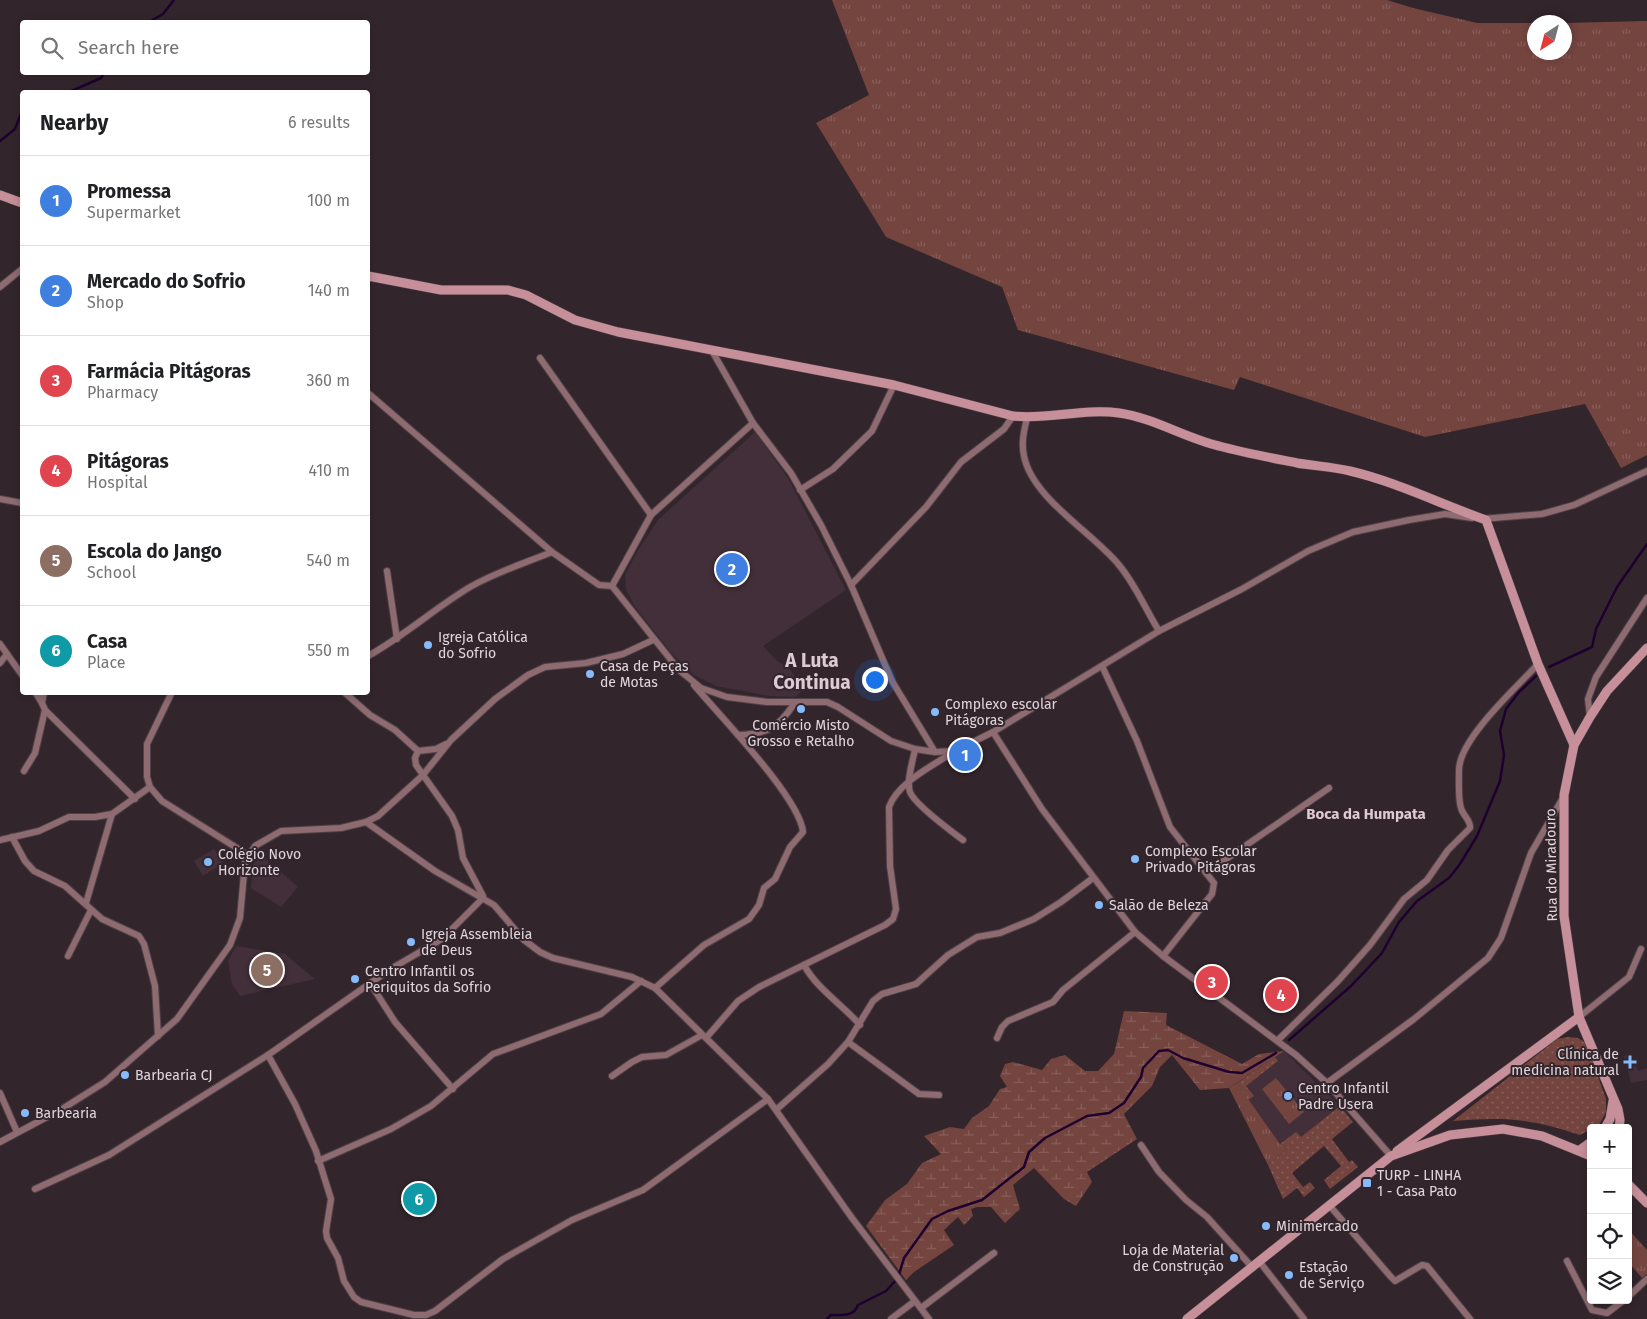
<!DOCTYPE html>
<meta charset="utf-8">
<style>
body{margin:0;font-family:"Fira Sans",sans-serif;background:#f6f6f6;color:#202124}
.controls{position:absolute;right:15px;bottom:15px;display:grid;overflow:hidden;border-radius:5px;box-shadow:0 2px 8px #0003}
.controls button{width:45px;height:45px;display:grid;place-items:center;padding:0;border:0;border-bottom:1px solid #e0e0e0;background:#fff;color:#202124;font:25px sans-serif}
.compass{position:absolute;left:1527px;top:15px;width:45px;height:45px;border-radius:50%;background:#fff;box-shadow:0 2px 8px #0003;rotate:216deg}
.you{position:absolute;left:874px;top:679px;width:18px;height:18px;margin:-12px;border:4px solid #fff;border-radius:50%;background:#1a73e8;box-shadow:0 0 0 8px #1a73e833}
.badge{display:grid;place-items:center;width:32px;height:32px;border-radius:50%;background:#b45309;color:#fff;font-size:16px;font-weight:700}
.pin{position:absolute;translate:-50% -50%;border:2px solid #fff;box-shadow:0 1px 5px #0006}
.list{margin:0;padding:0;list-style:none}
h2{display:flex;justify-content:space-between;align-items:center;height:65px;margin:0;padding:0 20px;font-size:21px}
h2 small{font-size:16px;font-weight:400;color:#757577}
.list li{display:grid;grid-template-columns:32px 1fr auto;gap:15px;align-items:center;box-sizing:border-box;height:90px;padding:0 20px;border-top:1px solid #e0e0e0}
.list b{display:block;font-size:19px;white-space:nowrap}
.list p{margin:0;font-size:16px;white-space:nowrap;color:#757577}
.list em{font-size:16px;font-style:normal;color:#757577}
.icon{flex:none;width:28px;height:28px;fill:none;stroke:currentColor;stroke-width:2;stroke-linecap:round;stroke-linejoin:round}
.map{position:relative;flex:none;width:1647px;height:1319px;overflow:hidden}
.search{position:absolute;background:#fff;box-shadow:0 2px 8px #0003;left:20px;top:20px;width:350px;height:55px;display:flex;align-items:center;gap:12px;box-sizing:border-box;padding:0 18px;border-radius:5px;color:#757577;font-size:19px}
.panel{position:absolute;background:#fff;box-shadow:0 2px 8px #0003;left:20px;top:90px;width:350px;height:605px;border-radius:5px}
.map>svg:first-child{display:block}
.built{fill:#432f39}
.grass{fill:url(#grass-tufts)}
.wetland{fill:url(#wetland-marsh)}
.garden{fill:url(#garden-dots)}
.lines{fill:none;stroke-linecap:round;stroke-linejoin:round}
.stream{stroke:#1e0030;stroke-width:2.5}
.street-casing{stroke:#4f4148;stroke-width:8}
.secondary-casing{stroke:#4f4148;stroke-width:10}
.street{stroke:#8d6b70;stroke-width:6}
.secondary{stroke:#c68f99;stroke-width:9}
.poi-dot{fill:#85bbfb;stroke:#33252c;stroke-width:2}
.labels{text-anchor:middle;stroke-width:4;stroke-linejoin:round;paint-order:stroke}
.poi-label{font-size:14px;fill:#e0d6db;stroke:#33252c;text-anchor:start}
.street-label{font-size:14px;fill:#e0d6db;stroke:#33252c}
.neighbourhood-label{font-size:15px;font-weight:bold;fill:#ddcad3;stroke:#33252c}
.district-label{font-size:19px;font-weight:bold;fill:#ddcad3;stroke:#33252c}
</style>
<div class="map">
<svg width="1647" height="1319" viewBox="0 0 1647 1319">
<defs>
<pattern id="grass-tufts" width="24" height="20" patternUnits="userSpaceOnUse" patternTransform="scale(1.25)"><rect width="24" height="20" fill="#74443f"/><path d="M3 7l-1-3M5 7V3M7 7l1-3M15 17l-1-3M17 17v-4M19 17l1-3" fill="none" stroke="#885e5a"/></pattern>
<pattern id="wetland-marsh" width="20" height="14" patternUnits="userSpaceOnUse" patternTransform="scale(1.25)"><rect width="20" height="14" fill="#74443f"/><path d="M1 5h8M5 5V1M11 12h8M15 12V8" fill="none" stroke="#885e5a"/></pattern>
<pattern id="garden-dots" width="8" height="8" patternUnits="userSpaceOnUse" patternTransform="scale(1.25)"><rect width="8" height="8" fill="#74443f"/><path d="M2 2h.1M6 6h.1" fill="none" stroke="#885e5a" stroke-width="1.8" stroke-linecap="round"/></pattern>
</defs>
<rect width="100%" height="100%" fill="#33252c"/>
<g class="built">
<polygon points="755,432 788,478 846,590 763,646 776,660 789,668 803,690 795,697 770,696 716,686 694,675 673,655 635,607 626,590 625,575 637,552 658,520"/>
<polygon points="214,849 223,863 203,876 194,861"/>
<polygon points="260,854 298,887 281,907 251,888 253,866"/>
<polygon points="236,946 285,954 315,979 240,996 232,984 228,961"/>
<polygon points="1284,1051 1340,1106 1288,1148 1280,1144 1237,1083"/>
<polygon points="1631,1053 1638,1071 1647,1068 1647,1080 1631,1083 1624,1056"/>
</g>
<g class="grass">
<polygon points="832,0 1387,0 1413,8 1477,23 1534,23 1534,52 1564,52 1565,23 1647,21 1647,455 1621,468 1585,404 1425,437 1240,377 1234,390 1018,330 1002,287 886,237 816,123 869,95"/>
<polygon points="1276,1078 1304,1112 1289,1124 1262,1089"/>
<polygon points="1237,1083 1280,1144 1288,1148 1268,1165 1229,1088"/>
<polygon points="1628,1229 1647,1250 1647,1274 1642,1278 1628,1262"/>
</g>
<polygon class="wetland" points="1124,1011 1167,1013 1166,1025 1242,1064 1259,1054 1284,1051 1229,1088 1200,1090 1172,1055 1160,1067 1152,1086 1124,1114 1137,1139 1087,1172 1092,1182 1076,1206 1064,1199 1034,1168 1013,1185 1020,1209 1005,1223 991,1207 977,1207 971,1209 973,1216 964,1225 958,1217 944,1230 954,1245 914,1272 906,1280 866,1226 885,1200 907,1184 922,1163 941,1154 924,1136 950,1127 964,1129 972,1118 989,1106 1000,1089 1007,1087 1000,1076 1005,1064 1013,1062 1042,1070 1051,1059 1065,1055 1085,1071 1098,1071 1114,1054"/>
<g class="garden">
<path d="M1568 1037 1578 1038 1586 1043 1606 1099V1112L1599 1125 1580 1135C1530 1118 1505 1117 1453 1121L1557 1039Z"/>
<polygon points="1275,1057 1278,1061 1246,1086 1254,1096 1248,1100 1237,1083"/>
<polygon points="1340,1106 1353,1122 1332,1139 1349,1162 1352,1160 1358,1167 1330,1189 1324,1180 1341,1166 1324,1146 1292,1173 1303,1187 1310,1182 1315,1188 1304,1197 1297,1188 1283,1199 1268,1165 1288,1148 1280,1144 1296,1132 1301,1137"/>
</g>
<g class="lines">
<g class="stream">
<polyline points="149,22 163,14 174,0"/>
<polyline points="69,92 101,78 105,72"/>
<polyline points="0,141 15,129 22,111"/>
<polyline points="1549,667 1592,647 1596,629 1617,587 1647,544"/>
<polyline points="1289,1040 1351,986 1382,953 1399,922 1417,901 1449,878 1460,864 1477,836 1500,781 1504,755 1500,731 1506,709 1519,692 1536,676"/>
<path d="M827 1319 831 1315C841 1315 854 1317 858 1305L886 1291 898 1278 904 1258 932 1219 948 1211 982 1200 1024 1167 1029 1152 1045 1138 1087 1116 1109 1113 1124 1103 1141 1077 1143 1068 1159 1051 1168 1050 1183 1058 1229 1072 1242 1073 1276 1053"/>
</g>
<defs>
<g id="street">
<polyline points="0,287 22,269"/>
<polyline points="711,349 753,423 791,473 821,525 851,585 892,681 935,752"/>
<polyline points="540,358 651,515"/>
<polyline points="368,393 552,552 599,585 612,586"/>
<path d="M1027 418C1024 431 1021 443 1024 456 1032 498 1093 533 1119 565 1135 584 1146 610 1159 631"/>
<polyline points="753,423 651,515 612,586 679,670 701,688 727,697 767,702 827,702 838,707 891,741 915,749 935,752 955,751 993,732 1159,631 1242,589 1308,551 1353,532 1409,520 1445,514 1472,518"/>
<polyline points="800,490 833,469 872,431 894,385"/>
<polyline points="0,499 22,503"/>
<polyline points="1482,519 1542,514 1574,505 1647,471"/>
<polyline points="387,571 397,639"/>
<polyline points="851,585 926,507 961,462 1004,429 1013,416"/>
<polyline points="0,644 22,675"/>
<path d="M368 656C404 636 435 608 470 587 496 572 525 563 552 552"/>
<polyline points="0,663 7,654"/>
<polyline points="1102,666 1137,741 1170,827 1214,883 1212,894 1163,956"/>
<polyline points="35,692 42,703"/>
<polyline points="44,692 42,703 45,710 135,799"/>
<polyline points="172,692 147,744 147,777 150,787 162,801 248,855"/>
<polyline points="344,692 370,715 395,730 418,751 436,749 446,744"/>
<polyline points="1590,717 1588,699 1596,677 1647,598"/>
<polyline points="993,732 1042,809 1135,932 1163,956 1296,1055 1327,1083 1391,1156"/>
<path d="M738 735C767 734 778 728 794 704"/>
<path d="M915 749C913 761 906 781 910 792 915 805 951 831 963 840"/>
<polyline points="418,751 415,758 416,765 452,816 458,830 463,858 483,896"/>
<polyline points="24,771 35,753 45,710"/>
<polyline points="366,822 435,871 494,905 524,940 540,952 553,958 632,977 655,988 768,1099 852,1218 929,1319"/>
<polyline points="12,837 25,861 34,871 65,886 102,919 139,936 144,944 155,986 158,1036"/>
<polyline points="0,840 39,831 69,817 95,817 112,814 150,787"/>
<polyline points="1206,873 1329,788"/>
<polyline points="86,903 112,814"/>
<polyline points="68,956 91,910"/>
<path d="M804 965C817 989 842 1004 860 1025"/>
<polyline points="370,983 395,1022 453,1089"/>
<path d="M655 988 704 945 749 919 759 905 764 888 775 879 790 847 803 832C800 798 719 715 694 685"/>
<polyline points="1579,1017 1629,977 1641,949"/>
<path d="M706 1038 738 1001 759 987 885 925 893 919 896 909 890 866 889 807C898 782 934 765 955 751"/>
<polyline points="997,1038 1002,1027 1008,1021 1053,1002 1063,990 1135,932"/>
<path d="M1278 1040 1338 981 1370 945 1404 899 1427 880 1448 850 1470 828C1471 820 1463 816 1461 808 1458 800 1459 779 1459 770 1459 739 1517 687 1538 664"/>
<polyline points="848,1042 919,1094 939,1095"/>
<polyline points="268,1055 295,1104 316,1151 331,1199 326,1231 327,1238 338,1258 344,1281 354,1297 361,1302 414,1315 426,1315 435,1311 503,1259 572,1220 643,1190 768,1099"/>
<polyline points="612,1076 632,1062 642,1057 666,1055 702,1035"/>
<polyline points="1327,1083 1414,1019 1488,958 1501,938 1531,853 1564,796"/>
<polyline points="0,1093 17,1132"/>
<polyline points="777,1109 828,1064 848,1042 873,1001 882,994 916,984 948,955 977,937 1000,933 1034,919 1061,902 1093,878"/>
<polyline points="0,1142 62,1109 105,1082 177,1019 230,945 240,918 245,862 255,846 281,831 341,828 366,822 378,816 423,775 451,740 495,699 528,675 545,667 586,663 623,654 653,640"/>
<polyline points="1141,1145 1159,1172 1186,1200 1207,1217 1252,1267"/>
<polyline points="318,1161 391,1129 431,1106 493,1054 601,1014 641,981"/>
<polyline points="35,1189 109,1155 268,1055 389,970 442,939 483,898"/>
<polyline points="1329,1205 1391,1277 1395,1281 1422,1265 1427,1266 1470,1319"/>
<polyline points="1259,1261 1304,1319"/>
<polyline points="1567,1261 1592,1310 1607,1313 1624,1300"/>
<polyline points="1628,1297 1647,1279"/>
<polyline points="921,1308 994,1253"/>
<polyline points="891,1319 915,1301"/>
</g>
<g id="secondary">
<polyline points="0,195 22,203"/>
<path d="M368 276 441 290H508L526 295 575 320 618 332 894 385 1013 416C1048 420 1084 408 1119 413 1154 418 1185 438 1219 446 1245 453 1272 458 1297 463 1315 466 1333 467 1350 471 1397 482 1440 504 1486 520L1538 664 1574 745"/>
<polyline points="1605,1128 1610,1119 1613,1101"/>
<polyline points="1619,1128 1620,1120 1618,1109 1579,1017 1564,916 1564,795 1574,745 1590,717 1607,691 1647,648"/>
<polyline points="1580,1150 1591,1142"/>
<polyline points="1397,1151 1579,1017"/>
<polyline points="1628,1184 1647,1203"/>
<polyline points="1187,1319 1391,1156 1450,1135 1503,1129 1542,1136 1591,1156"/>
</g>
</defs>
<use href="#street" class="street-casing"/>
<use href="#secondary" class="secondary-casing"/>
<use href="#street" class="street"/>
<use href="#secondary" class="secondary"/>
</g>
<g class="poi-dot">
<circle cx="428" cy="645" r="5"/>
<circle cx="590" cy="674" r="5"/>
<circle cx="801" cy="709" r="5"/>
<circle cx="935" cy="712" r="5"/>
<circle cx="1135" cy="859" r="5"/>
<circle cx="208" cy="862" r="5"/>
<circle cx="1099" cy="905" r="5"/>
<circle cx="411" cy="942" r="5"/>
<circle cx="355" cy="979" r="5"/>
<path d="M1627.5 1054.5h5v5h5v5h-5v5h-5v-5h-5v-5h5z"/>
<circle cx="125" cy="1075" r="5"/>
<circle cx="1288" cy="1096" r="5"/>
<circle cx="25" cy="1113" r="5"/>
<rect x="1362" y="1178" width="10" height="10" rx="2.5"/>
<circle cx="1266" cy="1226" r="5"/>
<circle cx="1234" cy="1258" r="5"/>
<circle cx="1289" cy="1275" r="5"/>
</g>
<g class="labels">
<g class="poi-label">
<text x="438" y="642">Igreja Católica<tspan x="438" dy="16">do Sofrio</tspan></text>
<text x="600" y="671">Casa de Peças<tspan x="600" dy="16">de Motas</tspan></text>
<text x="945" y="709">Complexo escolar<tspan x="945" dy="16">Pitágoras</tspan></text>
<text x="801" y="730" text-anchor="middle">Comércio Misto<tspan x="801" dy="16">Grosso e Retalho</tspan></text>
<text x="1145" y="856">Complexo Escolar<tspan x="1145" dy="16">Privado Pitágoras</tspan></text>
<text x="218" y="859">Colégio Novo<tspan x="218" dy="16">Horizonte</tspan></text>
<text x="1109" y="910">Salão de Beleza</text>
<text x="421" y="939">Igreja Assembleia<tspan x="421" dy="16">de Deus</tspan></text>
<text x="365" y="976">Centro Infantil os<tspan x="365" dy="16">Periquitos da Sofrio</tspan></text>
<text x="1619" y="1059" text-anchor="end">Clínica de<tspan x="1619" dy="16">medicina natural</tspan></text>
<text x="135" y="1080">Barbearia CJ</text>
<text x="1298" y="1093">Centro Infantil<tspan x="1298" dy="16">Padre Usera</tspan></text>
<text x="35" y="1118">Barbearia</text>
<text x="1377" y="1180">TURP - LINHA<tspan x="1377" dy="16">1 - Casa Pato</tspan></text>
<text x="1276" y="1231">Minimercado</text>
<text x="1224" y="1255" text-anchor="end">Loja de Material<tspan x="1224" dy="16">de Construção</tspan></text>
<text x="1299" y="1272">Estação<tspan x="1299" dy="16">de Serviço</tspan></text>
</g>
<g class="street-label">
<text transform="translate(1551 865) rotate(-91)" y="5">Rua do Miradouro</text>
</g>
<g class="neighbourhood-label">
<text x="1366" y="819">Boca da Humpata</text>
</g>
<g class="district-label">
<text x="812" y="667">A Luta<tspan x="812" dy="22">Continua</tspan></text>
</g>
</g>
</svg>
<div class="controls">
<button>+</button>
<button>−</button>
<button><svg class="icon" aria-label="locate" viewBox="0 0 24 24"><circle cx="12" cy="12" r="6"/><path d="M12 2v4M12 18v4M2 12h4M18 12h4"/></svg></button>
<button><svg class="icon" aria-label="layers" viewBox="0 0 24 24"><path d="M12 4l9 5-9 5-9-5zM3 14l9 5 9-5"/></svg></button>
</div>
<svg class="compass" viewBox="-18 -18 36 36"><path d="M0-13l5 13h-10z" fill="#e53935"/><path d="M0 13l5-13h-10z" fill="#757577"/></svg>
<div class="you"></div>
<div class="pin badge" style="left:965px;top:755px;background:#3f7fe0">1</div>
<div class="pin badge" style="left:732px;top:569px;background:#3f7fe0">2</div>
<div class="pin badge" style="left:1212px;top:982px;background:#e0444e">3</div>
<div class="pin badge" style="left:1281px;top:995px;background:#e0444e">4</div>
<div class="pin badge" style="left:267px;top:970px;background:#8d6e63">5</div>
<div class="pin badge" style="left:419px;top:1199px;background:#0f9aa8">6</div>
<div class="search"><svg class="icon" aria-label="search" viewBox="0 0 24 24"><circle cx="10" cy="10" r="6"/><path d="M15 15l6 6"/></svg>Search here</div>
<section class="panel">
<h2>Nearby<small>6 results</small></h2>
<ul class="list">
<li><span class="badge" style="background:#3f7fe0">1</span><div><b>Promessa</b><p>Supermarket</p></div><em>100 m</em></li>
<li><span class="badge" style="background:#3f7fe0">2</span><div><b>Mercado do Sofrio</b><p>Shop</p></div><em>140 m</em></li>
<li><span class="badge" style="background:#e0444e">3</span><div><b>Farmácia Pitágoras</b><p>Pharmacy</p></div><em>360 m</em></li>
<li><span class="badge" style="background:#e0444e">4</span><div><b>Pitágoras</b><p>Hospital</p></div><em>410 m</em></li>
<li><span class="badge" style="background:#8d6e63">5</span><div><b>Escola do Jango</b><p>School</p></div><em>540 m</em></li>
<li><span class="badge" style="background:#0f9aa8">6</span><div><b>Casa</b><p>Place</p></div><em>550 m</em></li>
</ul>
</section>
</div>
